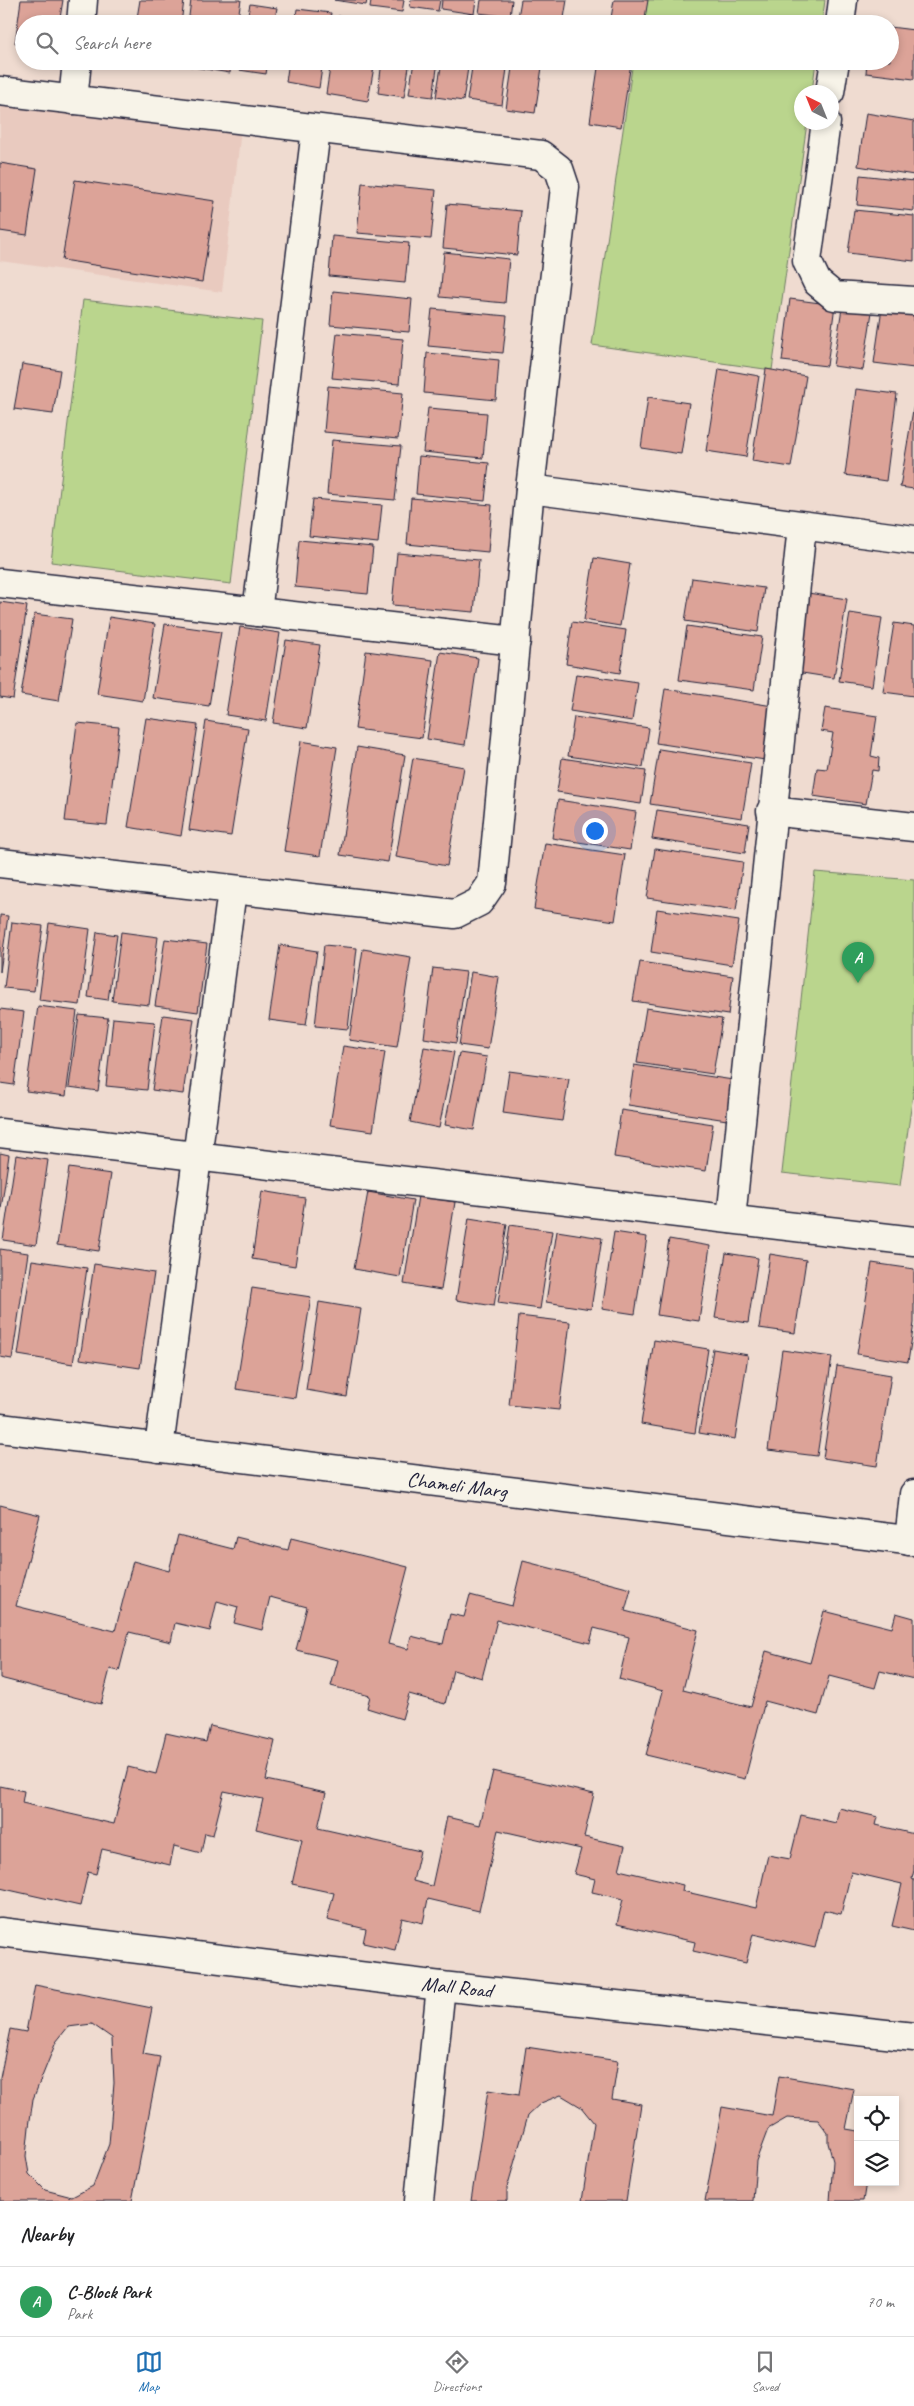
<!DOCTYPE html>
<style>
body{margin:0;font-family:Caveat,sans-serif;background:#f2f2f2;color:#202124}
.controls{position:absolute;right:15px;bottom:15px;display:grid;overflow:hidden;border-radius:0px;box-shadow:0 2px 8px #0003}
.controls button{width:45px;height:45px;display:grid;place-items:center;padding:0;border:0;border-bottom:1px solid #e0e0e0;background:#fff;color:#202124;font:25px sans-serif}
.compass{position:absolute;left:794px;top:85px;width:45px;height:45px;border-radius:50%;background:#fff;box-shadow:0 2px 8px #0003;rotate:317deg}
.you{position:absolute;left:594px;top:830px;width:18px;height:18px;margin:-12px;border:4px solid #fff;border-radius:50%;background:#1a73e8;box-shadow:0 0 0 8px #1a73e833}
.badge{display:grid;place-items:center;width:32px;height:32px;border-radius:50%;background:#1f6fb2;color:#fff;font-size:16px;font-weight:700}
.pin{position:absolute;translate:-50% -41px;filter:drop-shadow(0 1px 2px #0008)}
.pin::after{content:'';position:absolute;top:26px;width:18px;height:15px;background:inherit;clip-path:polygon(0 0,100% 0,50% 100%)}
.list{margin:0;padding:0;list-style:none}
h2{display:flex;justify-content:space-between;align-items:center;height:65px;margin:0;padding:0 20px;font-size:21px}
h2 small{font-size:16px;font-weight:400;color:#757577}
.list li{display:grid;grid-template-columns:32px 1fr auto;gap:15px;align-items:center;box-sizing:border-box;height:70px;padding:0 20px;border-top:1px solid #e0e0e0}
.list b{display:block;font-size:19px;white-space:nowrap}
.list p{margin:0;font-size:16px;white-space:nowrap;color:#757577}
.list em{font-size:16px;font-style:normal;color:#757577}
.icon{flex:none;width:28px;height:28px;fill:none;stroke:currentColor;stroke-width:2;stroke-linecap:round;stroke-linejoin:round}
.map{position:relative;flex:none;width:914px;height:2201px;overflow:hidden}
.search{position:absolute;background:#fff;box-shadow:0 2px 8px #0003;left:15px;right:15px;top:15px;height:55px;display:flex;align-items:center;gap:12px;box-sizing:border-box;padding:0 18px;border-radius:28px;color:#757577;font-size:19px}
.sheet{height:135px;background:#fff}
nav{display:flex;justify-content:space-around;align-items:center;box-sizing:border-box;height:70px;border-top:1px solid #e0e0e0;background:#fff;font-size:14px;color:#757577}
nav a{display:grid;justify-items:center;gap:2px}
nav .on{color:#1f6fb2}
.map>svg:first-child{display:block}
.built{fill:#e9cabf}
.green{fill:#bad58d;stroke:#6e7c64}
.building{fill:#dca398;stroke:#22223b;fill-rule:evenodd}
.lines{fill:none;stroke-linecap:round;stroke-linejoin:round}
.minor-casing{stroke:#22223b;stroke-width:31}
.minor{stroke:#f7f3e8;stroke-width:28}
.labels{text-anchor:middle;stroke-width:4;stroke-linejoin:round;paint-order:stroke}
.street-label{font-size:21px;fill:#22223b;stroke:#f7f3e8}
</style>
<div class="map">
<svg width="914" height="2201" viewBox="0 0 914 2201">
<rect width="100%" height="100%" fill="#efdbd0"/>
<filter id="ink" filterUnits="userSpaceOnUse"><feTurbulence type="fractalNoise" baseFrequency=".02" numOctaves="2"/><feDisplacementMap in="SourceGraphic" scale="10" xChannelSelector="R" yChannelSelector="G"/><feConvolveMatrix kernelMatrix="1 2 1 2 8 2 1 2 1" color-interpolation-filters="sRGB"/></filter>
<g filter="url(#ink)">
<polygon class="built" points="0,101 241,130 222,292 0,261"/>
<g class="green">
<polygon points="642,0 825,0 822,24 638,24"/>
<polygon points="633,61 816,61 812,92 802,92 802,122 807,123 772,370 592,345"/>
<polygon points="83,300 262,321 231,584 51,562"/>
<polygon points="815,872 914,880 914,1087 900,1186 782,1173"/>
</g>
<g class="building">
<polygon points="21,0 63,0 59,24 24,24 24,44 15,43"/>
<polygon points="140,0 184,0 181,24 136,24"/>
<polygon points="191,0 241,0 237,24 188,24"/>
<polygon points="334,0 367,0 366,5"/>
<polygon points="371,0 404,0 402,12 370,8"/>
<polygon points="411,0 440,0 438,11 410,7"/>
<polygon points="442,0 476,0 474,14 441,9"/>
<polygon points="481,0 512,0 510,17 479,13"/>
<polygon points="521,0 567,0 563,24 517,23"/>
<polygon points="614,0 648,0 644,24 610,24"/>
<polygon points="250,4 277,8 274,24 246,24"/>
<polygon points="297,9 331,13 329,24 295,24"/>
<polygon points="338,16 381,22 381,24 337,24"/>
<polygon points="389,21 409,24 388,24"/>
<polygon points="890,27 914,30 914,79 866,73 867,61 890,61"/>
<polygon points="149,61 175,61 174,65"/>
<polygon points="182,61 231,61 230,73 181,65"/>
<polygon points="240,61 268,61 266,74 239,70"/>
<polygon points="289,61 323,61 319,88 286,82"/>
<polygon points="331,61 375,61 368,101 326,94"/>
<polygon points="382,61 410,61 404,97 378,93"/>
<polygon points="414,61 438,61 433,97 409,94"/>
<polygon points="442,61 469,61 463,101 436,97"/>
<polygon points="473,61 508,61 502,105 467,100"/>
<polygon points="513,61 543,61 535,113 506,109"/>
<polygon points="599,61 631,63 621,127 590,122"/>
<polygon points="866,113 914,121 914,175 858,166"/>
<polygon points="0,163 37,169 27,235 0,231"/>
<polygon points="860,175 914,181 914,211 857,205"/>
<polygon points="75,180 215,201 202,282 62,260"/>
<polygon points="362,183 436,190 431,239 357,233"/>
<polygon points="447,204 521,211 517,255 443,248"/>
<polygon points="854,210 914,216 914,261 848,253"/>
<polygon points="332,236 409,243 405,283 329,276"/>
<polygon points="444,252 509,259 505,303 440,297"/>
<polygon points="333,291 412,299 409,332 330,325"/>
<polygon points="790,299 835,305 827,366 782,361"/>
<polygon points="842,308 872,312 863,370 833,366"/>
<polygon points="882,308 914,312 914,368 874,363"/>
<polygon points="432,309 507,316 503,353 428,346"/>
<polygon points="337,333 403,339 399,384 332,378"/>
<polygon points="427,353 499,360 496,400 424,393"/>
<polygon points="22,364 60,370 53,414 14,409"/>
<polygon points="719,369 759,376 746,457 706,451"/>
<polygon points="766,369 806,376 791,467 752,461"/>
<polygon points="328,386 403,393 398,439 324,432"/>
<polygon points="856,389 897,394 886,481 845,475"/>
<polygon points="648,397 689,403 681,454 641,448"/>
<polygon points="914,404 914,489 900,487"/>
<polygon points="428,408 487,413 483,458 423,452"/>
<polygon points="332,440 401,446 395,500 327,494"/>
<polygon points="419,456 489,463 485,501 416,494"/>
<polygon points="411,498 492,505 488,552 407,544"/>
<polygon points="313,499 382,505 378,543 309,536"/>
<polygon points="299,540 373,547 368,594 295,587"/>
<polygon points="397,553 479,560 474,612 392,605"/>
<polygon points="594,558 630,564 620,626 584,620"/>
<polygon points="692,578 764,588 758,632 685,621"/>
<polygon points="808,593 847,599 834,678 796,672"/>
<polygon points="0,602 27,606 13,699 0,697"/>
<polygon points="850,613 882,618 872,686 839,681"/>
<polygon points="34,614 72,619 59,701 21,695"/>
<polygon points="109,617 155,624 143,701 97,694"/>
<polygon points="572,622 626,630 620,673 566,664"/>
<polygon points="894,623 914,626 914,696 883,692"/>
<polygon points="165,624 221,632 209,706 153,698"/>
<polygon points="687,626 762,637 754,690 679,680"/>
<polygon points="240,627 280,633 266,721 226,715"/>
<polygon points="286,640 320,645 307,728 273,723"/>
<polygon points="366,651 433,660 422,738 355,729"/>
<polygon points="440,652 478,658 465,745 427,739"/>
<polygon points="576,674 638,683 632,721 570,711"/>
<polygon points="665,689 773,706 765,760 656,743"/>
<polygon points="825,708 877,716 871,756 879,758 878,771 872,770 866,804 813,796 817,768 827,769 833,733 821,731"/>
<polygon points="574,717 649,728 643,767 568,756"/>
<polygon points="146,718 198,725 181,836 128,827"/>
<polygon points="206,721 248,728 231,836 189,830"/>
<polygon points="77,723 119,727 107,825 65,821"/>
<polygon points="301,741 337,747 320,856 284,851"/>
<polygon points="357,747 405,755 388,862 340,855"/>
<polygon points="659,749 751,763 742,818 650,804"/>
<polygon points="413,758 464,767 447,866 396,857"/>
<polygon points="562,758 646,771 641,804 557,792"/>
<polygon points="558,800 636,812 630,850 552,838"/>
<polygon points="657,810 749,824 745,853 652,839"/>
<polygon points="545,843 625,855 615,921 534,909"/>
<polygon points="655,849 743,862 736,911 647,898"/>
<polygon points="657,909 739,921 732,965 651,952"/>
<polygon points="0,915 8,916 0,972"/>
<polygon points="12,922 43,926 34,991 4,988"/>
<polygon points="49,923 90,929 80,1005 39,1000"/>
<polygon points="97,932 117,935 108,1000 88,997"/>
<polygon points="121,932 158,937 149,1005 112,1001"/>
<polygon points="165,939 207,944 198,1012 155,1006"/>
<polygon points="280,945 317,951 306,1025 269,1020"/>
<polygon points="324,945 357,948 348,1029 315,1026"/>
<polygon points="363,949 411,957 397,1047 349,1040"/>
<polygon points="640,962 733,976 728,1015 633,1001"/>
<polygon points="433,968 466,972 456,1043 424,1038"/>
<polygon points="471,972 499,977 488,1049 459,1045"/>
<polygon points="38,1006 77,1011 66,1096 26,1091"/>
<polygon points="646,1008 722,1019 713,1074 637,1063"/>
<polygon points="0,1009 24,1012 14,1085 0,1083"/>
<polygon points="79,1015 108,1018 98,1091 69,1087"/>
<polygon points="163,1015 194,1019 183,1094 152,1090"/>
<polygon points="113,1018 155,1022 147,1090 106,1086"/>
<polygon points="343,1046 385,1052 373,1131 330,1125"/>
<polygon points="424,1047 454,1052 439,1128 410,1122"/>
<polygon points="459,1053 487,1057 474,1130 445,1125"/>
<polygon points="634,1065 733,1080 727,1120 628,1105"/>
<polygon points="509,1071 569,1079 562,1121 503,1113"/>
<polygon points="621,1110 713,1124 706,1171 614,1157"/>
<polygon points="0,1153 9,1155 0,1216"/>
<polygon points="16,1155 48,1160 36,1245 3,1240"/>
<polygon points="69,1168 111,1174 99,1251 57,1245"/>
<polygon points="262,1191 305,1198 295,1266 252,1259"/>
<polygon points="368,1192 413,1200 400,1277 354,1269"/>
<polygon points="418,1196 455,1202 441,1290 404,1284"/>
<polygon points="469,1218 507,1224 494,1306 456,1300"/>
<polygon points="510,1225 552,1231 540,1309 498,1303"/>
<polygon points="557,1231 602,1238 591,1309 546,1302"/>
<polygon points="614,1232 647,1237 635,1314 602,1309"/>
<polygon points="669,1239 710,1246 699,1321 657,1315"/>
<polygon points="0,1249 28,1253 12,1359 0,1357"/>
<polygon points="726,1253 758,1258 748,1323 715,1318"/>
<polygon points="770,1254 806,1260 795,1333 759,1328"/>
<polygon points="32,1260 87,1268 73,1364 18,1355"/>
<polygon points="872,1263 914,1269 914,1323 908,1362 857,1354"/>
<polygon points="94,1264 154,1273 140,1368 80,1359"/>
<polygon points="252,1288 311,1297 295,1398 236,1389"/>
<polygon points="319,1302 361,1309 347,1397 306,1390"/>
<polygon points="519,1316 570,1322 559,1410 509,1405"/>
<polygon points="654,1340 708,1349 695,1433 641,1424"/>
<polygon points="713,1349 748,1355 735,1439 699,1433"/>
<polygon points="782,1350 832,1357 817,1456 768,1450"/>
<polygon points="837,1366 891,1375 877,1466 823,1458"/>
<polygon points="0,1505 40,1515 16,1606 115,1631 133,1561 169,1571 178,1535 233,1549 236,1537 288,1550 291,1538 408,1567 388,1644 408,1649 411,1636 443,1644 450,1614 464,1617 470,1595 512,1606 523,1561 631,1589 625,1611 698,1630 683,1690 751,1707 766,1651 810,1663 824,1611 892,1628 896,1613 914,1618 914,1679 880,1671 875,1688 829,1676 818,1715 765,1701 745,1779 646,1755 663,1691 619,1679 629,1637 594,1628 590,1643 497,1620 482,1678 453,1670 445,1704 409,1694 402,1719 367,1708 370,1696 331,1686 338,1660 296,1650 307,1607 270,1597 262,1630 234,1623 238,1607 217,1601 210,1631 175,1623 171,1642 129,1632 119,1671 110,1669 101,1704 0,1678"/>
<polygon points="210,1726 275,1741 266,1780 326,1793 318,1828 420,1851 413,1881 432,1886 447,1817 480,1825 493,1771 594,1794 584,1837 625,1846 619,1870 683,1885 682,1891 756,1908 768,1855 790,1859 801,1815 836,1823 839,1808 878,1817 876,1825 914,1834 914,1870 912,1879 914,1880 914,1931 892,1926 902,1884 851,1872 841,1914 824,1910 815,1948 753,1934 746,1963 693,1951 695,1942 617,1924 623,1899 592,1892 595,1879 574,1874 581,1849 498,1830 479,1911 428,1899 423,1923 402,1918 395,1950 363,1943 366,1929 327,1920 334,1893 292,1884 302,1840 256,1829 263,1799 224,1791 213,1835 205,1833 201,1853 174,1846 170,1865 102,1849 96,1874 88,1872 80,1906 0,1888 0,1786 24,1791 22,1803 114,1824 128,1767 156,1774 166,1733 206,1742"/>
<path d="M35 1985 152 2008 143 2054 160 2057 132 2201H0V2078L10 2029 26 2032ZM92 2024 112 2038 114 2083 109 2144 93 2186 72 2197 45 2190 29 2174 26 2156 29 2127 33 2099 56 2042 68 2027Z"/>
<polygon points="526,2047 618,2061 612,2099 641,2104 626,2201 582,2201 594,2123 581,2107 561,2095 541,2103 528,2115 507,2188 507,2201 471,2201 488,2090 519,2095"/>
<polygon points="779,2076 854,2089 846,2129 858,2131 858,2182 866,2182 863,2201 830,2201 833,2161 828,2143 828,2133 818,2120 787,2118 768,2129 756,2161 753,2201 705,2201 722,2107 772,2116"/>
</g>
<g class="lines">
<defs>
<g id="minor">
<polyline points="81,24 83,0"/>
<polyline points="840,24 843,0"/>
<polyline points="0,91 541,155 559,169 565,187 530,489 492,883 479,902 455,914 0,863"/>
<polyline points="830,92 835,61"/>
<polyline points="73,100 77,61"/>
<polyline points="826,122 807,261 817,282 834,296 914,301"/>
<polyline points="530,489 914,540"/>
<polyline points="0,583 516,641"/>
<polyline points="257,612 316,130"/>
<polyline points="771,811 914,827"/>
<polyline points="0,1133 914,1241"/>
<polyline points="731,1219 802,526"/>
<polyline points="0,1428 914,1541"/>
<polyline points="159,1448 232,890"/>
<polyline points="909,1541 914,1494"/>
<polyline points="0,1932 441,1986 914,2037"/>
<polyline points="419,2201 441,1986"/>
</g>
</defs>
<use href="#minor" class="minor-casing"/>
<use href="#minor" class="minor"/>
</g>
</g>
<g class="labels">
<g class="street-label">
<text transform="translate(457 1485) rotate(7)" y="7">Chameli Marg</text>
<text transform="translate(457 1987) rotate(6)" y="7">Mall Road</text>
</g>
</g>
</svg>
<div class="controls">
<button><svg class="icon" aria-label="locate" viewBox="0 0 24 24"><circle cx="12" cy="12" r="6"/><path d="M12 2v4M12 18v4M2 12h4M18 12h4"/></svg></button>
<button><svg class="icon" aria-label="layers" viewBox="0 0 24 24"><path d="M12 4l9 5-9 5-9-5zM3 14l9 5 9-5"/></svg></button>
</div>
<svg class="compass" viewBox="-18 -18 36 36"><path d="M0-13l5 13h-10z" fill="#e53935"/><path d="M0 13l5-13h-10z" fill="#757577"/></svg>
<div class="you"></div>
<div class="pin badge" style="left:858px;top:983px;background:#2e9e5b">A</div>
<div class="search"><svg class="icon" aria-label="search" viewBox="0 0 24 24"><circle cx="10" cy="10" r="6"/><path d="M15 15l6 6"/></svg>Search here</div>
</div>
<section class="sheet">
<h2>Nearby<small></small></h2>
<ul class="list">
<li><span class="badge" style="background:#2e9e5b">A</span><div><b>C-Block Park</b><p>Park</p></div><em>70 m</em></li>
</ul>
</section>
<nav>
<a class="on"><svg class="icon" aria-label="map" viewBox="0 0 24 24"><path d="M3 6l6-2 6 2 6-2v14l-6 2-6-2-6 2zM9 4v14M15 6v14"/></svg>Map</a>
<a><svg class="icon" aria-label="directions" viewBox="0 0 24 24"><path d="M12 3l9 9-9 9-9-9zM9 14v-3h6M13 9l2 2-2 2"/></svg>Directions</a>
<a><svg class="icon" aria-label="saved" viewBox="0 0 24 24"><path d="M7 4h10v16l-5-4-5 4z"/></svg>Saved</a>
</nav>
